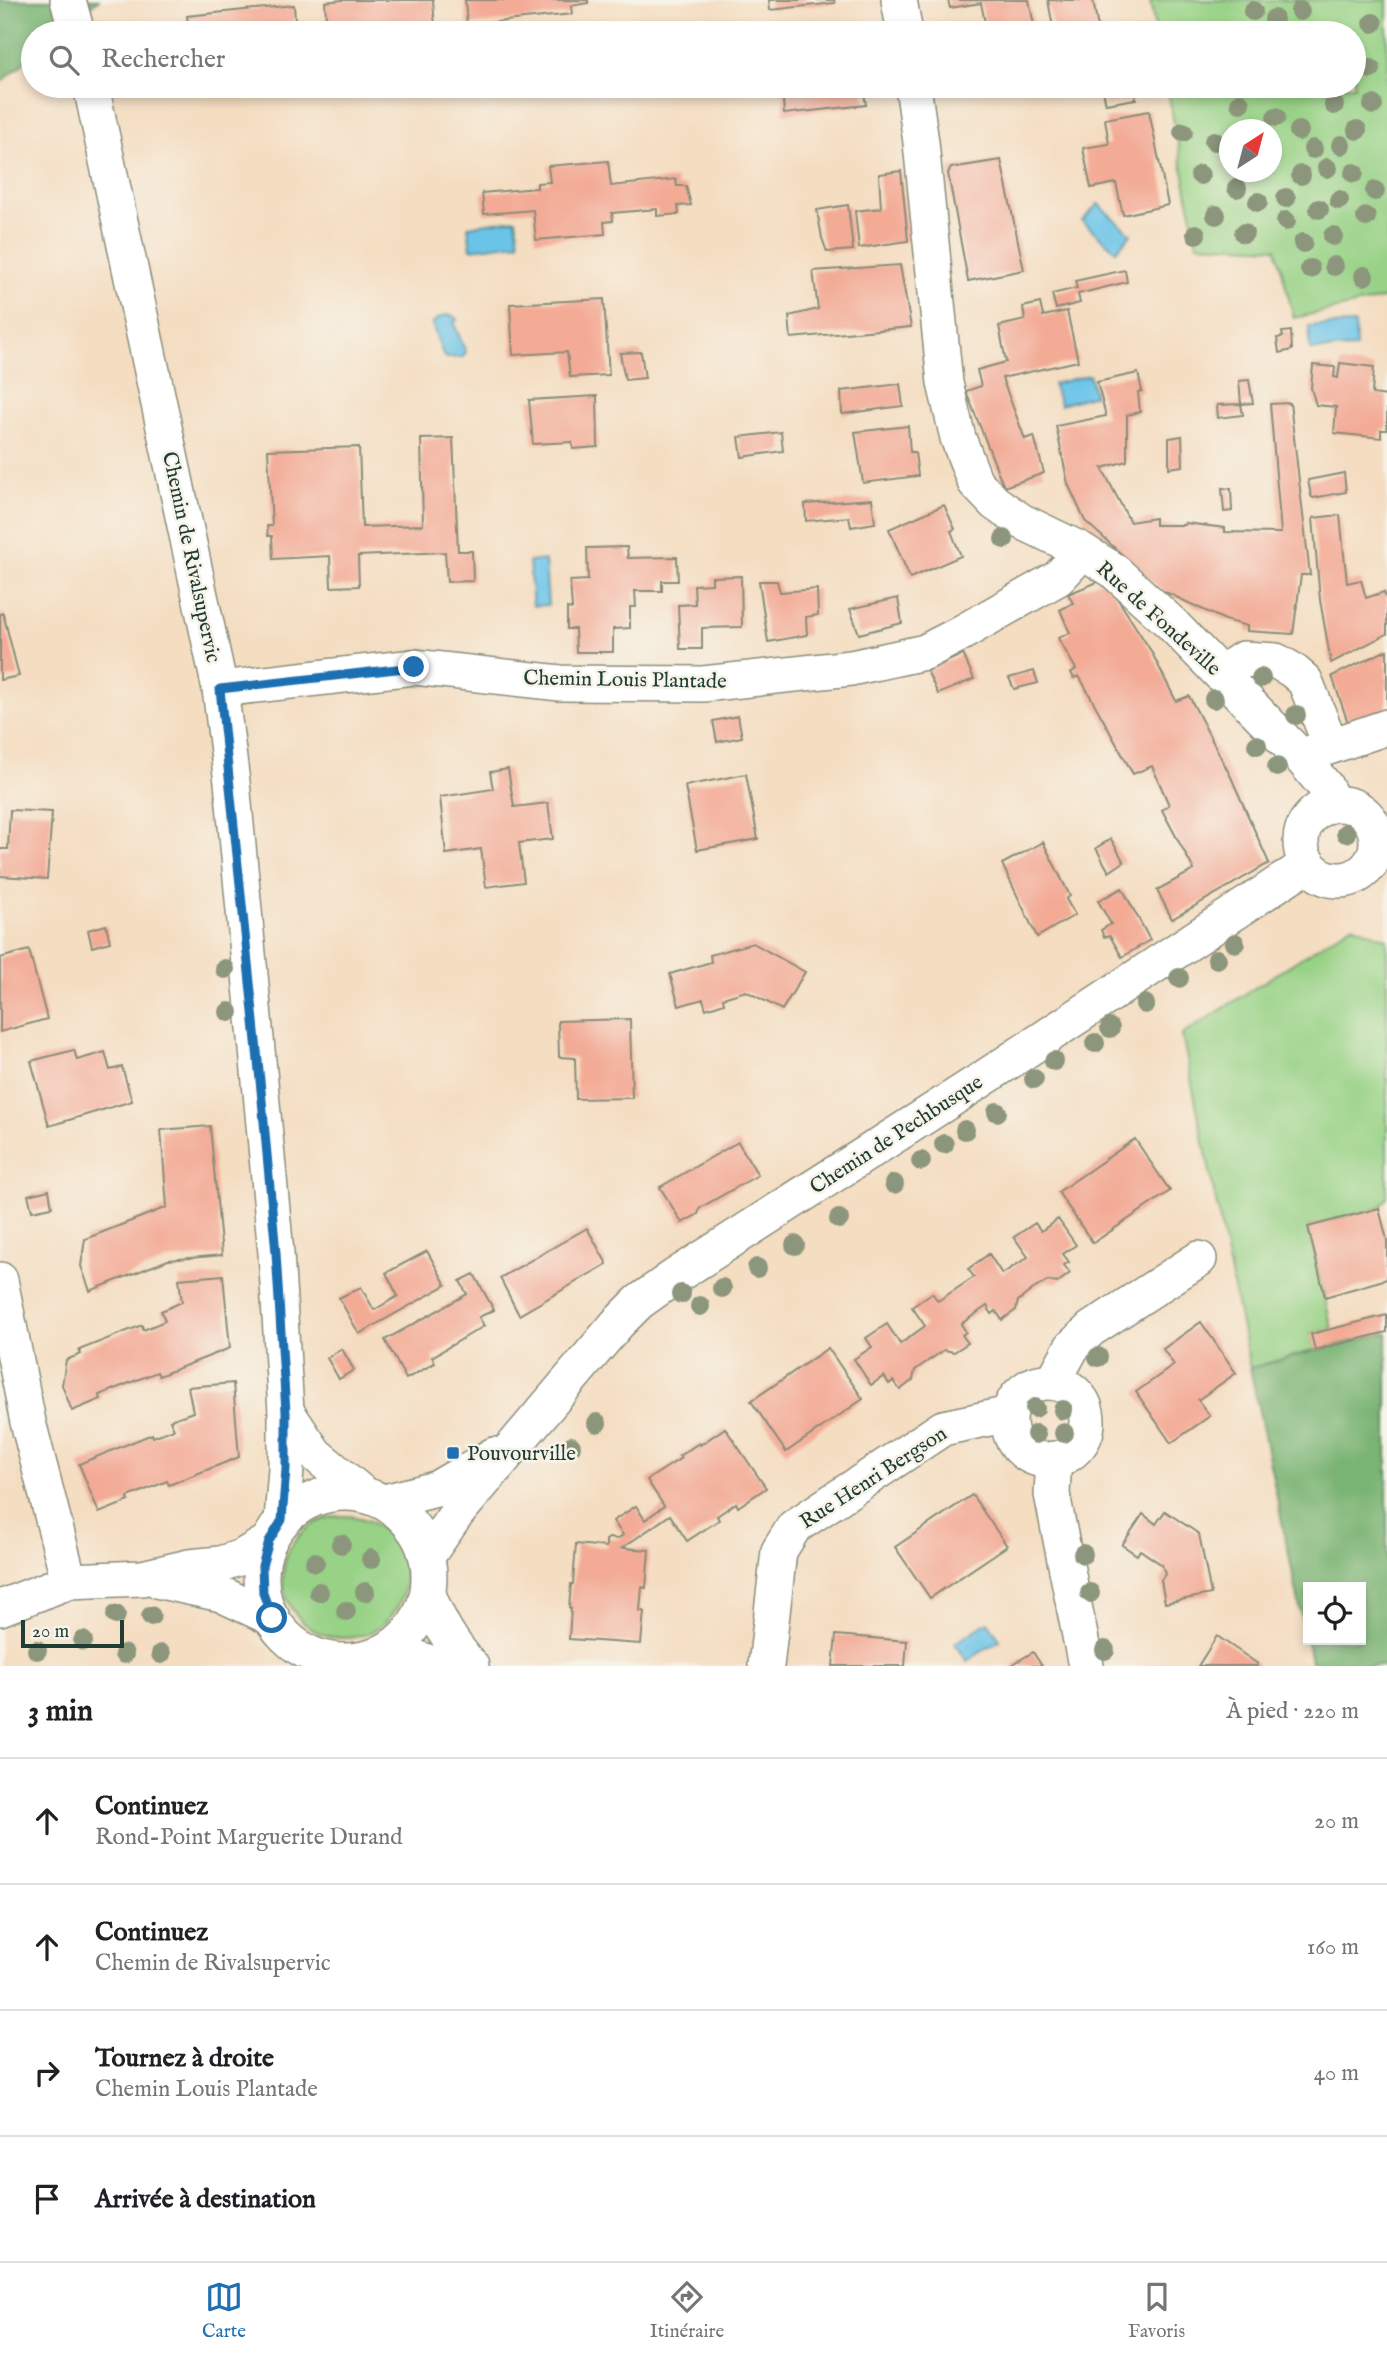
<!DOCTYPE html>
<html lang="fr">
<meta charset="utf-8">
<style>
body{margin:0;font-family:"IM FELL English",serif;background:#f2f2f2;color:#202124}
.controls{position:absolute;right:21px;bottom:21px;display:grid;overflow:hidden;border-radius:0px;box-shadow:0 4px 10px #0003}
.controls button{width:63px;height:63px;display:grid;place-items:center;padding:0;border:0;border-bottom:2px solid #e0e0e0;background:#fff;color:#202124;font:35px sans-serif}
.compass{position:absolute;left:1219px;top:119px;width:63px;height:63px;border-radius:50%;background:#fff;box-shadow:0 4px 10px #0003;rotate:36deg}
.scale{position:absolute;left:21px;bottom:18px;width:103px;box-sizing:border-box;padding-left:7px;border:4px solid #1f3d34;border-top:0;font-size:19px;line-height:24px;white-space:nowrap;color:#1f3d34;-webkit-text-stroke:5px #f7f3e8;paint-order:stroke}
.stop{position:absolute;width:21px;height:21px;margin:-16px;border:5px solid #1f6fb2;border-radius:50%;background:#fff}
.stop.end{background:#1f6fb2;border-color:#fff;box-shadow:0 2px 7px #0008}
.list{margin:0;padding:0;list-style:none}
h2{display:flex;justify-content:space-between;align-items:center;height:91px;margin:0;padding:0 28px;font-size:30px}
h2 small{font-size:23px;font-weight:400;color:#757577}
.list li{display:grid;grid-template-columns:46px 1fr auto;gap:21px;align-items:center;box-sizing:border-box;height:126px;padding:0 28px;border-top:2px solid #e0e0e0}
.list b{display:block;font-size:26px;white-space:nowrap}
.list p{margin:0;font-size:23px;white-space:nowrap;color:#757577}
.list em{font-size:23px;font-style:normal;color:#757577}
.icon{flex:none;width:38px;height:38px;fill:none;stroke:currentColor;stroke-width:2;stroke-linecap:round;stroke-linejoin:round}
.map{position:relative;flex:none;width:1387px;height:1666px;overflow:hidden}
.search{position:absolute;background:#fff;box-shadow:0 4px 10px #0003;left:21px;right:21px;top:21px;height:77px;display:flex;align-items:center;gap:18px;box-sizing:border-box;padding:0 24px;border-radius:38px;color:#757577;font-size:26px}
.sheet{height:595px;background:#fff}
nav{display:flex;justify-content:space-around;align-items:center;box-sizing:border-box;height:98px;border-top:2px solid #e0e0e0;background:#fff;font-size:19px;color:#757577}
nav a{display:grid;justify-items:center;gap:4px}
nav .on{color:#1f6fb2}
.map>svg:first-child{display:block}
.green{fill:#98d286;stroke:#5c885d;stroke-width:2;fill-rule:evenodd}
.forest{fill:#7ab473;stroke:#4c7854;stroke-width:2;fill-rule:evenodd}
.water{fill:#6bc4e8;stroke:#45808e;stroke-width:2}
.building{fill:#f3ab96}
.lines{fill:none;stroke-linecap:round;stroke-linejoin:round}
.minor-casing{stroke:#8a8d7a;stroke-width:38}
.minor{stroke:#fff;stroke-width:35}
.tree{fill:#8c967c}
.route{stroke:#1f6fb2;stroke-width:9}
.poi-dot{fill:#1f6fb2;stroke:#f7f3e8;stroke-width:2.5}
.labels{text-anchor:middle;stroke-width:5;stroke-linejoin:round;paint-order:stroke}
.street-label{font-size:21px;fill:#1f3d34;stroke:#f7f3e8}
.poi-label{font-size:21px;fill:#1f3d34;stroke:#f7f3e8;text-anchor:start}
</style>
<div class="map">
<svg width="1387" height="1666" viewBox="0 0 1387 1666">
<rect width="100%" height="100%" fill="#f7f3e8"/>
<filter id="ink" filterUnits="userSpaceOnUse"><feTurbulence type="fractalNoise" baseFrequency=".0143" numOctaves="2"/><feDisplacementMap in="SourceGraphic" scale="14" xChannelSelector="R" yChannelSelector="G"/><feConvolveMatrix kernelMatrix="1 2 1 2 8 2 1 2 1" color-interpolation-filters="sRGB"/></filter>
<filter id="wash" filterUnits="userSpaceOnUse"><feTurbulence type="fractalNoise" baseFrequency=".00686" numOctaves="4" result="noise"/><feDisplacementMap in="SourceGraphic" scale="28" xChannelSelector="R" yChannelSelector="G"/><feGaussianBlur stdDeviation="1.57" result="paint"/><feColorMatrix in="noise" values="0 0 0 0 0 0 0 0 0 0 0 0 0 0 0 0 0 1.4 0 .05"/><feComposite in="paint" operator="in"/></filter>
<g filter="url(#wash)">
<rect width="100%" height="100%" fill="#f4ddc1"/>
<g class="green">
<path d="M1150 0H1387V298L1294 318 1276 248 1197 244 1167 86H1354V33H1156ZM1230 130H1272V172H1230Z"/>
<polygon points="1352,925 1387,939 1387,1198 1379,1208 1308,1227 1332,1329 1311,1334 1315,1350 1250,1368 1182,1035"/>
<circle cx="344" cy="1577" r="61"/>
</g>
<g class="forest">
<polygon points="0,0 98,0 59,33 33,33 33,55 0,83"/>
<path d="M1387 1332V1666H1312L1250 1368ZM1308 1587H1361V1640H1308Z"/>
</g>
<g class="water">
<polygon points="1098,204 1131,234 1116,251 1082,221"/>
<polygon points="516,219 519,243 471,249 468,226"/>
<polygon points="446,315 453,316 457,319 454,324 466,352 463,357 447,358 443,355 432,324 437,319"/>
<polygon points="1355,324 1356,348 1310,350 1309,326"/>
<polygon points="1089,375 1095,395 1060,405 1053,384"/>
<polygon points="545,560 548,605 533,606 529,562"/>
<polygon points="988,1622 1000,1640 967,1661 955,1643"/>
</g>
<g id="blocks">
<g class="building">
<polygon points="342,0 433,0 435,28 378,33 327,33 325,2"/>
<polygon points="465,0 588,0 588,3 571,6 572,14 467,25"/>
<polygon points="769,0 834,0 835,3 770,10"/>
<polygon points="948,0 1029,0 1034,25 1015,28 1015,33 987,33 981,3 950,8"/>
<polygon points="1048,0 1093,0 1098,28 1084,31 1084,33 1054,33"/>
<polygon points="294,5 296,33 189,33 187,16"/>
<polygon points="782,86 863,86 866,105 784,114"/>
<polygon points="1102,86 1134,86 1136,99 1106,104"/>
<polygon points="1149,111 1168,205 1123,215 1116,183 1091,188 1083,148 1109,144 1105,119"/>
<polygon points="1001,160 1024,270 968,281 948,173 951,168"/>
<polygon points="608,161 611,186 676,179 677,186 686,186 691,205 678,206 679,214 657,216 657,209 612,213 613,221 604,222 605,234 536,240 533,210 484,214 482,193 537,188 537,183 550,182 548,166"/>
<polygon points="901,171 908,241 859,248 855,211 881,208 879,174"/>
<polygon points="848,205 853,250 827,252 822,238 817,210"/>
<polygon points="900,265 911,327 791,338 789,316 818,309 813,271"/>
<polygon points="1125,270 1127,282 1078,294 1080,303 1056,309 1052,294 1077,288 1075,281"/>
<polygon points="604,299 609,375 570,377 567,352 513,355 510,304"/>
<polygon points="1040,303 1043,316 1067,311 1078,361 1002,378 1025,439 1034,436 1044,473 1004,487 966,391 981,386 977,370 1006,362 999,326 1025,320 1023,307"/>
<polygon points="1291,331 1292,350 1279,353 1277,338 1283,337 1282,332"/>
<polygon points="641,352 645,378 625,380 620,353"/>
<polygon points="1340,363 1374,367 1372,394 1387,396 1387,430 1381,430 1381,438 1334,433 1336,407 1316,405 1311,388 1313,365 1335,367 1334,377 1338,378"/>
<polygon points="1138,373 1142,391 1138,392 1140,412 1127,415 1127,461 1102,468 1130,522 1155,518 1155,525 1185,525 1185,523 1225,528 1225,532 1281,533 1270,404 1290,403 1310,575 1301,575 1293,634 1247,631 1247,626 1225,620 1161,590 1085,521 1068,484 1056,426 1106,416 1097,382"/>
<polygon points="1249,380 1253,403 1241,404 1243,415 1218,418 1217,405 1241,404 1239,381"/>
<polygon points="900,384 903,406 842,414 841,391"/>
<polygon points="597,396 598,447 573,449 572,442 533,444 529,400"/>
<polygon points="908,426 910,452 915,452 918,476 863,483 855,432"/>
<polygon points="781,432 783,451 742,457 739,437"/>
<polygon points="1182,436 1183,466 1169,468 1169,438"/>
<polygon points="453,438 458,551 472,551 473,581 447,582 445,552 358,556 359,586 331,587 330,556 273,559 272,536 268,536 267,526 272,526 268,450 359,447 362,527 423,525 421,439"/>
<polygon points="1344,473 1346,492 1313,498 1311,496 1308,480"/>
<polygon points="1222,488 1231,489 1232,511 1224,512"/>
<polygon points="872,499 875,523 851,527 849,517 806,521 805,504"/>
<polygon points="944,505 955,529 951,531 961,556 910,578 889,529"/>
<polygon points="1340,515 1347,583 1361,580 1366,598 1384,592 1387,600 1387,634 1331,663 1320,600 1313,518"/>
<polygon points="627,547 628,558 677,557 678,581 662,581 662,591 635,591 636,607 630,607 630,628 613,629 613,652 576,652 575,629 567,629 567,608 572,609 570,581 588,580 587,548"/>
<polygon points="741,576 742,627 702,628 702,649 680,649 678,605 695,604 694,585 712,584 712,577"/>
<polygon points="1105,579 1151,651 1176,701 1189,696 1231,777 1269,863 1172,919 1157,890 1194,870 1162,810 1169,805 1152,766 1133,774 1083,683 1079,676 1074,678 1071,673 1076,669 1058,638 1070,633 1060,610 1073,603 1068,594"/>
<polygon points="759,581 777,581 780,592 817,589 818,615 806,617 807,635 768,642"/>
<polygon points="898,598 902,623 859,634 850,609"/>
<polygon points="3,613 19,676 0,680 0,614"/>
<polygon points="1387,650 1387,709 1348,723 1332,676"/>
<polygon points="963,654 974,679 938,694 927,671"/>
<polygon points="1034,671 1038,683 1014,689 1009,678"/>
<polygon points="738,716 742,737 717,742 713,721"/>
<polygon points="508,769 514,807 548,803 553,839 519,843 524,882 486,887 481,849 446,854 440,797 493,789 490,772"/>
<polygon points="746,774 758,839 697,850 685,786"/>
<polygon points="10,810 52,812 47,879 0,876 0,849 8,849"/>
<polygon points="1111,839 1124,862 1109,872 1096,848"/>
<polygon points="1043,842 1070,896 1066,899 1075,915 1037,937 1002,864"/>
<polygon points="1122,888 1150,940 1122,957 1110,936 1104,937 1101,930 1111,924 1098,901"/>
<polygon points="106,925 110,942 92,947 88,930"/>
<polygon points="753,943 805,972 782,1010 746,991 723,998 724,1003 706,1009 703,999 679,1006 670,974 711,962 710,955"/>
<polygon points="29,950 47,1019 0,1032 0,958"/>
<polygon points="630,1019 632,1098 576,1099 575,1058 559,1057 558,1021"/>
<polygon points="74,1050 77,1060 105,1052 110,1070 122,1067 132,1101 49,1126 31,1061"/>
<polygon points="210,1126 222,1255 168,1260 90,1291 81,1266 85,1239 167,1207 161,1130"/>
<polygon points="1135,1139 1170,1191 1093,1243 1058,1192"/>
<polygon points="738,1142 758,1175 700,1208 698,1214 682,1223 660,1187"/>
<polygon points="49,1190 52,1207 32,1211 28,1195"/>
<polygon points="1379,1208 1387,1240 1387,1279 1325,1297 1308,1227"/>
<polygon points="1058,1219 1076,1245 1063,1254 1069,1262 1064,1265 1070,1273 1057,1283 1047,1281 1032,1290 1018,1301 1016,1310 1002,1320 996,1311 992,1314 987,1306 961,1324 966,1332 962,1335 968,1343 954,1352 944,1350 915,1370 913,1380 900,1390 893,1381 889,1384 884,1376 871,1385 854,1359 872,1347 866,1338 887,1324 900,1344 925,1326 912,1307 932,1293 938,1301 974,1277 968,1269 989,1254 1002,1274 1028,1257 1014,1237 1035,1223 1041,1231"/>
<polygon points="587,1228 607,1264 519,1315 500,1278"/>
<polygon points="427,1251 446,1285 359,1334 339,1298 361,1287 374,1310 398,1296 386,1273"/>
<polygon points="474,1274 494,1310 479,1317 484,1326 432,1357 435,1363 406,1379 385,1340 467,1294 460,1281"/>
<polygon points="223,1275 230,1348 159,1376 157,1372 99,1395 101,1399 72,1411 62,1385 66,1360 81,1354 79,1350 142,1325 143,1330 165,1321 161,1311 182,1302 179,1279"/>
<polygon points="1387,1315 1387,1332 1315,1350 1311,1334"/>
<polygon points="1201,1322 1236,1373 1198,1400 1210,1416 1171,1443 1136,1392 1174,1365 1163,1349"/>
<polygon points="828,1348 863,1399 786,1452 751,1401"/>
<polygon points="342,1349 354,1370 339,1379 327,1358"/>
<polygon points="233,1383 239,1457 169,1485 167,1481 128,1497 129,1501 99,1513 79,1464 152,1434 153,1437 174,1429 170,1420 193,1412 188,1387"/>
<polygon points="725,1428 766,1488 738,1507 736,1503 717,1516 719,1520 687,1541 670,1515 622,1548 649,1550 646,1588 642,1587 640,1611 644,1611 641,1644 569,1639 571,1608 569,1608 571,1584 573,1584 576,1544 606,1547 606,1540 609,1538 618,1539 623,1535 613,1521 636,1506 645,1520 664,1506 647,1480 681,1458 679,1456 699,1443 700,1445"/>
<polygon points="972,1495 1007,1546 930,1598 895,1547"/>
<polygon points="1165,1511 1199,1534 1211,1594 1165,1603 1161,1580 1165,1574 1162,1565 1140,1550 1137,1555 1122,1545 1143,1514 1156,1524"/>
<polygon points="836,1635 907,1641 905,1666 833,1666"/>
<polygon points="1217,1636 1258,1664 1257,1666 1198,1666"/>
<polygon points="1033,1652 1042,1666 1010,1666"/>
</g>
</g>
</g>
<g filter="url(#ink)">
<use href="#blocks" fill-opacity="0" stroke="#8a8d7a" stroke-width="2"/>
<g class="lines">
<defs>
<g id="minor">
<polyline points="68,0 77,33"/>
<polyline points="899,0 905,33"/>
<polyline points="91,86 220,689 232,782 276,1253 286,1411 286,1469 282,1520"/>
<polyline points="913,86 921,142 945,383 958,438 975,482 995,503 1021,521 1079,549 1113,570 1171,623 1300,756 1325,786 1334,804"/>
<polyline points="1221,674 1243,659 1276,661 1292,670 1305,681 1331,746"/>
<polyline points="220,689 414,667 560,683 703,684 851,668 925,652 956,636 1058,578 1072,563 1079,549"/>
<polyline points="1311,753 1387,727"/>
<circle cx="1339" cy="842" r="38"/>
<polyline points="0,1280 28,1422 69,1581"/>
<polyline points="1053,1382 1072,1347 1091,1329 1199,1259"/>
<circle cx="1048" cy="1421" r="39"/>
<polyline points="286,1411 315,1454 363,1494"/>
<polyline points="1054,1459 1052,1494 1086,1666"/>
<circle cx="345" cy="1577" r="84"/>
<polyline points="385,1502 436,1489 494,1455"/>
<polyline points="427,1556 457,1513 617,1324 639,1302 674,1277 978,1082 1308,864"/>
<polyline points="160,1581 221,1594 272,1618"/>
<path d="M428 1594C438 1622 451 1644 471 1666"/>
<polyline points="0,1608 69,1581 142,1578 189,1567 220,1564 242,1557 269,1541"/>
<polyline points="382,1653 408,1655 438,1666"/>
<polyline points="766,1666 779,1551 794,1527 943,1428 1009,1414"/>
</g>
</defs>
<use href="#minor" class="minor-casing"/>
<use href="#minor" class="minor"/>
</g>
<g class="tree">
<circle cx="1253" cy="11" r="10"/>
<circle cx="1300" cy="11" r="10"/>
<circle cx="1274" cy="19" r="10"/>
<circle cx="1373" cy="23" r="10"/>
<circle cx="1371" cy="69" r="10"/>
<circle cx="1240" cy="103" r="10"/>
<circle cx="1334" cy="105" r="10"/>
<circle cx="1373" cy="105" r="10"/>
<circle cx="1276" cy="117" r="10"/>
<circle cx="1357" cy="130" r="10"/>
<circle cx="1299" cy="131" r="10"/>
<circle cx="1183" cy="132" r="10"/>
<circle cx="1214" cy="141" r="10"/>
<circle cx="1341" cy="145" r="10"/>
<circle cx="1313" cy="149" r="10"/>
<circle cx="1327" cy="168" r="10"/>
<circle cx="1354" cy="173" r="10"/>
<circle cx="1200" cy="175" r="10"/>
<circle cx="1301" cy="175" r="10"/>
<circle cx="1237" cy="188" r="10"/>
<circle cx="1375" cy="191" r="10"/>
<circle cx="1286" cy="198" r="10"/>
<circle cx="1339" cy="200" r="10"/>
<circle cx="1258" cy="202" r="10"/>
<circle cx="1319" cy="209" r="10"/>
<circle cx="1216" cy="215" r="10"/>
<circle cx="1366" cy="217" r="10"/>
<circle cx="1286" cy="221" r="10"/>
<circle cx="1244" cy="233" r="10"/>
<circle cx="1196" cy="234" r="10"/>
<circle cx="1333" cy="236" r="10"/>
<circle cx="1303" cy="243" r="10"/>
<circle cx="1334" cy="266" r="10"/>
<circle cx="1310" cy="269" r="10"/>
<circle cx="1364" cy="276" r="10"/>
<circle cx="1004" cy="539" r="10"/>
<circle cx="1261" cy="678" r="10"/>
<circle cx="1214" cy="699" r="10"/>
<circle cx="1296" cy="715" r="10"/>
<circle cx="1257" cy="745" r="10"/>
<circle cx="1277" cy="767" r="10"/>
<circle cx="1346" cy="833" r="10"/>
<circle cx="1235" cy="943" r="10"/>
<circle cx="1217" cy="959" r="10"/>
<circle cx="225" cy="969" r="10"/>
<circle cx="1179" cy="978" r="10"/>
<circle cx="1145" cy="1004" r="10"/>
<circle cx="229" cy="1012" r="10"/>
<circle cx="1110" cy="1028" r="10"/>
<circle cx="1095" cy="1043" r="10"/>
<circle cx="1054" cy="1061" r="10"/>
<circle cx="1034" cy="1079" r="10"/>
<circle cx="997" cy="1112" r="10"/>
<circle cx="965" cy="1130" r="10"/>
<circle cx="944" cy="1144" r="10"/>
<circle cx="921" cy="1161" r="10"/>
<circle cx="894" cy="1184" r="10"/>
<circle cx="839" cy="1219" r="10"/>
<circle cx="795" cy="1245" r="10"/>
<circle cx="757" cy="1268" r="10"/>
<circle cx="722" cy="1288" r="10"/>
<circle cx="681" cy="1294" r="10"/>
<circle cx="700" cy="1306" r="10"/>
<circle cx="1098" cy="1357" r="10"/>
<circle cx="1035" cy="1408" r="10"/>
<circle cx="1063" cy="1410" r="10"/>
<circle cx="597" cy="1423" r="10"/>
<circle cx="1064" cy="1433" r="10"/>
<circle cx="1036" cy="1434" r="10"/>
<circle cx="571" cy="1446" r="10"/>
<circle cx="341" cy="1544" r="10"/>
<circle cx="1083" cy="1554" r="10"/>
<circle cx="371" cy="1559" r="10"/>
<circle cx="315" cy="1562" r="10"/>
<circle cx="319" cy="1592" r="10"/>
<circle cx="365" cy="1592" r="10"/>
<circle cx="1090" cy="1593" r="10"/>
<circle cx="346" cy="1611" r="10"/>
<circle cx="116" cy="1615" r="10"/>
<circle cx="151" cy="1616" r="10"/>
<circle cx="83" cy="1641" r="10"/>
<circle cx="37" cy="1650" r="10"/>
<circle cx="1105" cy="1650" r="10"/>
<circle cx="124" cy="1654" r="10"/>
<circle cx="161" cy="1654" r="10"/>
</g>
</g>
<g class="lines" filter="url(#ink)">
<polyline class="route" points="272,1618 263,1593 262,1566 269,1541 282,1520 286,1469 286,1412 276,1253 262,1100 220,689 414,667"/>
</g>
<rect class="poi-dot" x="446" y="1446" width="14" height="14" rx="3.5"/>
<g class="labels">
<g class="street-label">
<text transform="translate(192 557) rotate(78)" y="7">Chemin de Rivalsupervic</text>
<text transform="translate(1159 618) rotate(42)" y="7">Rue de Fondeville</text>
<text transform="translate(625 679) rotate(1)" y="7">Chemin Louis Plantade</text>
<text transform="translate(896 1134) rotate(-33)" y="7">Chemin de Pechbusque</text>
<text transform="translate(873 1477) rotate(-33)" y="7">Rue Henri Bergson</text>
</g>
<g class="poi-label">
<text x="467" y="1460">Pouvourville</text>
</g>
</g>
</svg>
<div class="controls">
<button><svg class="icon" aria-label="locate" viewBox="0 0 24 24"><circle cx="12" cy="12" r="6"/><path d="M12 2v4M12 18v4M2 12h4M18 12h4"/></svg></button>
</div>
<svg class="compass" viewBox="-18 -18 36 36"><path d="M0-13l5 13h-10z" fill="#e53935"/><path d="M0 13l5-13h-10z" fill="#757577"/></svg>
<div class="scale">20 m</div>
<div class="stop" style="left:272px;top:1618px"></div>
<div class="stop end" style="left:414px;top:667px"></div>
<div class="search"><svg class="icon" aria-label="search" viewBox="0 0 24 24"><circle cx="10" cy="10" r="6"/><path d="M15 15l6 6"/></svg>Rechercher</div>
</div>
<section class="sheet">
<h2>3 min<small>À pied · 220 m</small></h2>
<ul class="list">
<li><svg class="icon" aria-label="ahead" viewBox="0 0 24 24"><path d="M12 20V5M6 11l6-6 6 6"/></svg><div><b>Continuez</b><p>Rond-Point Marguerite Durand</p></div><em>20 m</em></li>
<li><svg class="icon" aria-label="ahead" viewBox="0 0 24 24"><path d="M12 20V5M6 11l6-6 6 6"/></svg><div><b>Continuez</b><p>Chemin de Rivalsupervic</p></div><em>160 m</em></li>
<li><svg class="icon" aria-label="right" viewBox="0 0 24 24"><path d="M7 20v-9h11M14 6l5 5-5 5"/></svg><div><b>Tournez à droite</b><p>Chemin Louis Plantade</p></div><em>40 m</em></li>
<li><svg class="icon" aria-label="arrive" viewBox="0 0 24 24"><path d="M6 21V4h12l-3 4 3 4H6"/></svg><div><b>Arrivée à destination</b></div></li>
</ul>
</section>
<nav>
<a class="on"><svg class="icon" aria-label="map" viewBox="0 0 24 24"><path d="M3 6l6-2 6 2 6-2v14l-6 2-6-2-6 2zM9 4v14M15 6v14"/></svg>Carte</a>
<a><svg class="icon" aria-label="directions" viewBox="0 0 24 24"><path d="M12 3l9 9-9 9-9-9zM9 14v-3h6M13 9l2 2-2 2"/></svg>Itinéraire</a>
<a><svg class="icon" aria-label="saved" viewBox="0 0 24 24"><path d="M7 4h10v16l-5-4-5 4z"/></svg>Favoris</a>
</nav>
